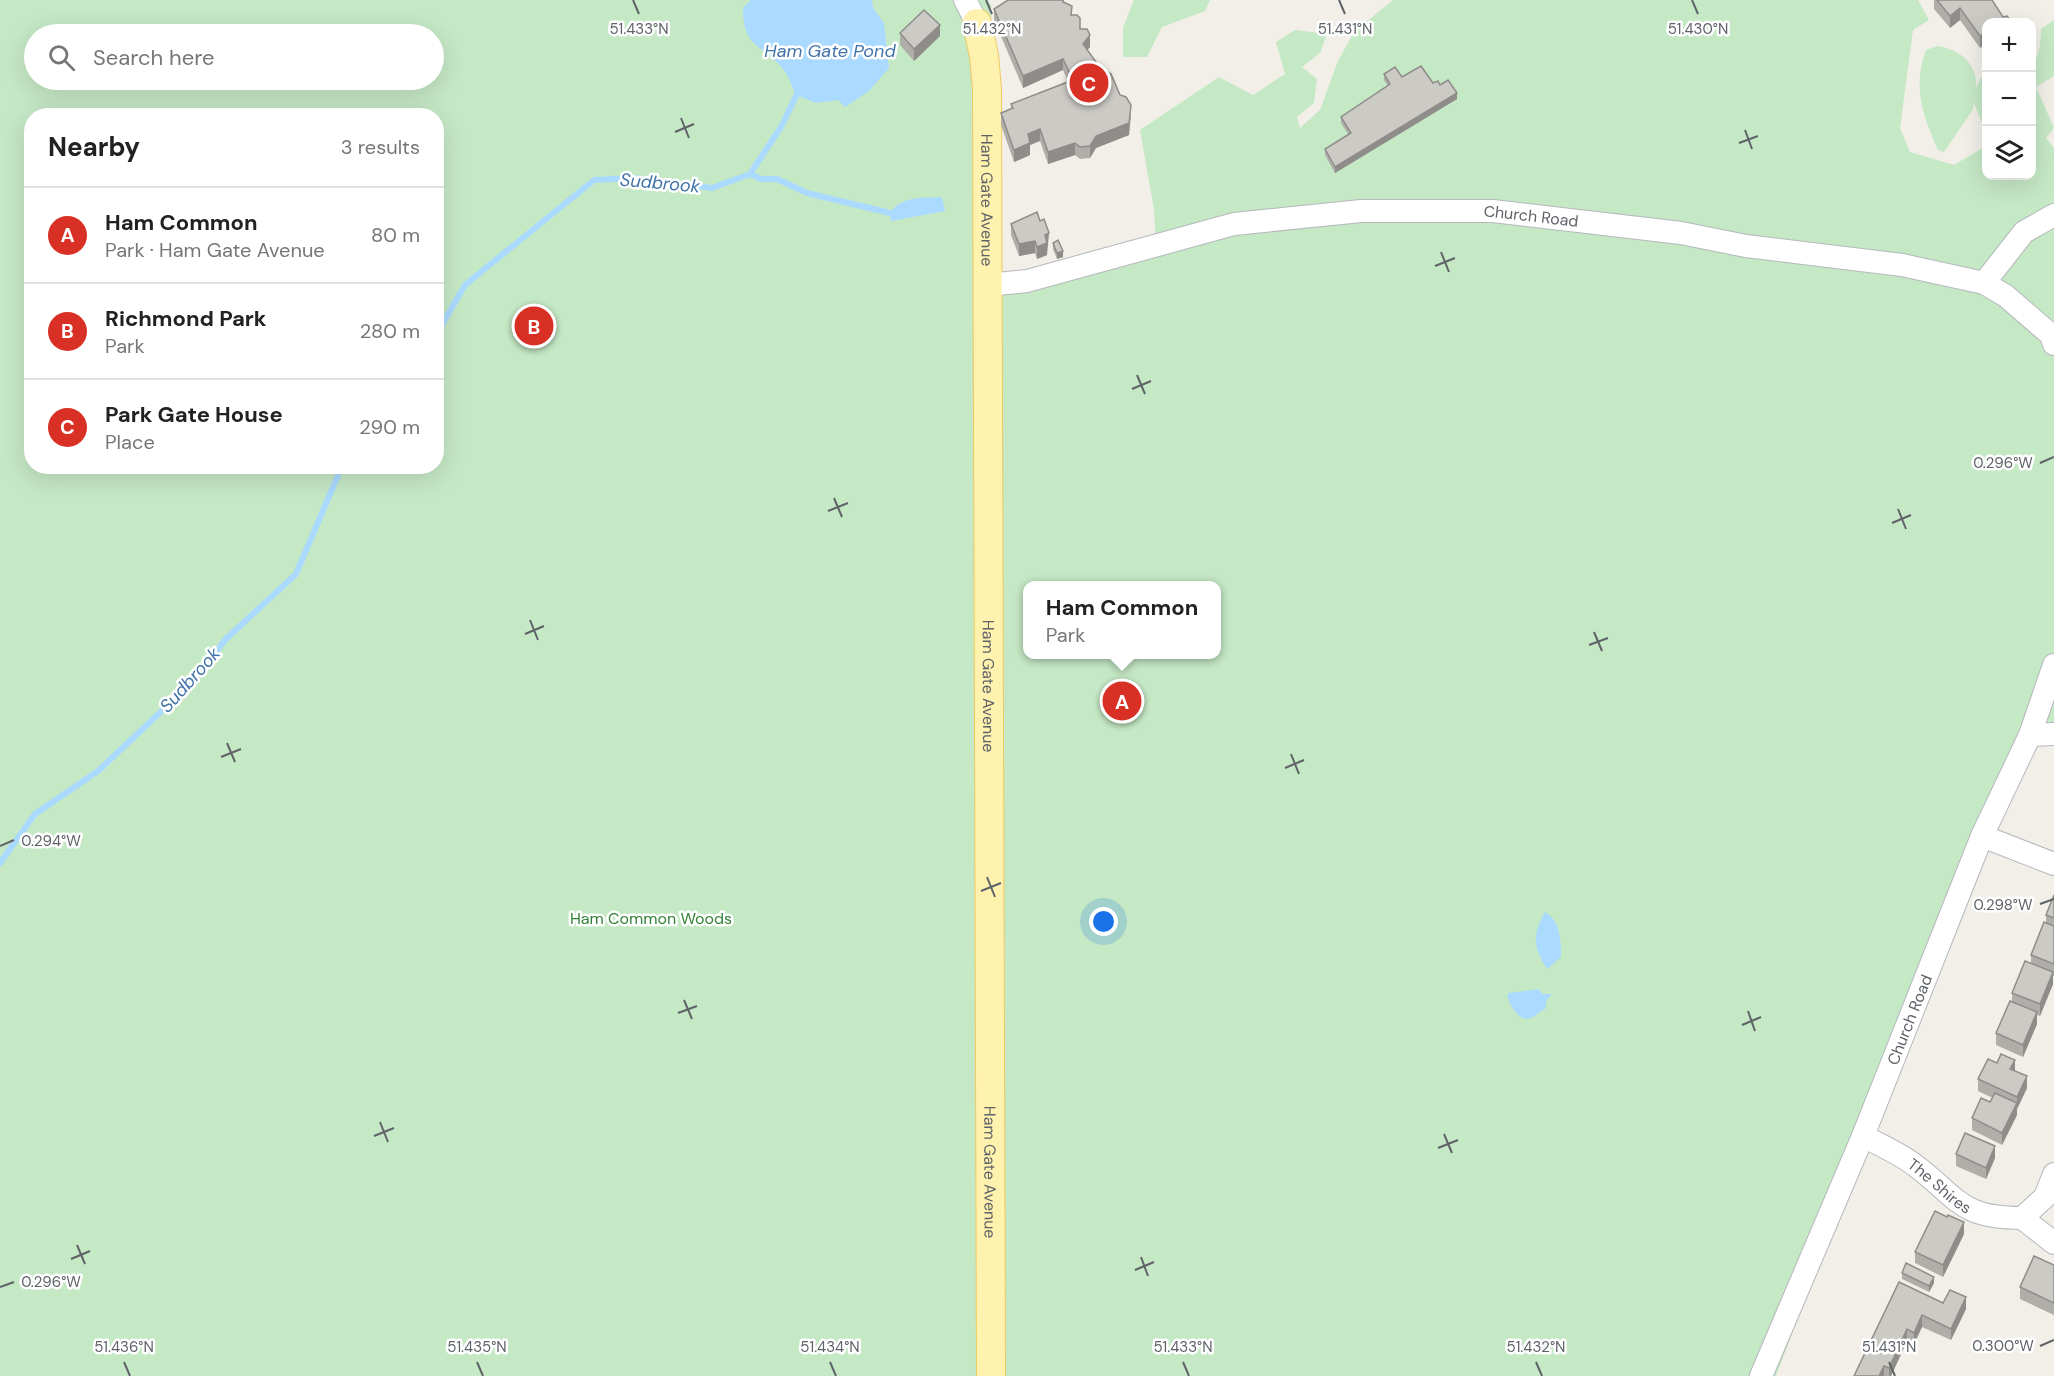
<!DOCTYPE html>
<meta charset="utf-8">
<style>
body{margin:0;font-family:"DM Sans",sans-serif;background:#f6f6f6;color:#222}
.controls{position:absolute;right:18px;top:18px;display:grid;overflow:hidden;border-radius:12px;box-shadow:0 6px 24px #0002}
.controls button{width:54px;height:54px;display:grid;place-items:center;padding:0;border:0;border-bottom:2px solid #e0e0e0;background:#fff;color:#222;font:30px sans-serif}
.you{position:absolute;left:1104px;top:922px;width:21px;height:21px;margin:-15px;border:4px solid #fff;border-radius:50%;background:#1a73e8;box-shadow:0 0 0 9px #1a73e833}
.badge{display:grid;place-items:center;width:39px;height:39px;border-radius:50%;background:#d93025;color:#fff;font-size:20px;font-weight:700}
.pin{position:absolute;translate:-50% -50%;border:3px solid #fff;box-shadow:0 2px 6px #0006}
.popup{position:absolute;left:1023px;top:581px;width:198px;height:78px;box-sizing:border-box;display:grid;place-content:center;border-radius:12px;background:#fff;filter:drop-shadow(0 2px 4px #0005);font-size:20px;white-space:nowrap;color:#767676}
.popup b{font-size:22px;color:#222}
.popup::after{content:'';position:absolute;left:50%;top:100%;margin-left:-12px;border:12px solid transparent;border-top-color:#fff}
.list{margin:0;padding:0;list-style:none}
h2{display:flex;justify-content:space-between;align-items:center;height:78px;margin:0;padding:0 24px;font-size:26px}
h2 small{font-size:20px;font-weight:400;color:#767676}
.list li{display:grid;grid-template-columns:39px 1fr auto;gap:18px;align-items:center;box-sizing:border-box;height:96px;padding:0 24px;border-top:2px solid #e0e0e0}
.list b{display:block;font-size:22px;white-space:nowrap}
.list p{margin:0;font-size:20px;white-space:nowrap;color:#767676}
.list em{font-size:20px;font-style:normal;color:#767676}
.icon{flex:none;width:33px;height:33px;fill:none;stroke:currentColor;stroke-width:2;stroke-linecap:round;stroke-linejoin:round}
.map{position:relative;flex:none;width:2054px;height:1376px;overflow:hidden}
.search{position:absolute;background:#fff;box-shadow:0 6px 24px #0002;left:24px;top:24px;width:420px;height:66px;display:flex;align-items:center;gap:15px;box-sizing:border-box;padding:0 21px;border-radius:33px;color:#767676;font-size:22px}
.panel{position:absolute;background:#fff;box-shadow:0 6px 24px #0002;left:24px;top:108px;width:420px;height:366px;border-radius:24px}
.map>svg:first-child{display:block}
.green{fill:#c5e8c5;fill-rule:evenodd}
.water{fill:#aadaff}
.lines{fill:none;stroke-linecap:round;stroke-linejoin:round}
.stream{stroke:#aadaff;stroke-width:6}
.minor-casing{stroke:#b5b8bc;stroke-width:24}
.major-casing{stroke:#f2c960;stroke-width:30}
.minor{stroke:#fff;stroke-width:22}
.major{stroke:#fff2af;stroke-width:28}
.wall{fill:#afaea9}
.shaded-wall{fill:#8f8d8a}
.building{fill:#cccac5;stroke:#8f8d8a;stroke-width:1.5}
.ticks{fill:none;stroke:#5f6368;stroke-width:2}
.labels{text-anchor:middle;stroke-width:5;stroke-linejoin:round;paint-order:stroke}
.street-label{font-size:16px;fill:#5f6368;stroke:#fff}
.park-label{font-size:16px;fill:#348238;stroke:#fff}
.water-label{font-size:18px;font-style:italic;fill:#4174aa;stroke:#fff}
.ticks-label{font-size:15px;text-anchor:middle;fill:#5f6368;stroke:#fff;stroke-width:5;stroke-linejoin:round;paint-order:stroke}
</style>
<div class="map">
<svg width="2054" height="1376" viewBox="0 0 2054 1376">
<rect width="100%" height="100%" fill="#f1efe8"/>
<g class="green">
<path d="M0 0H988L992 7 989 9 992 17 977 23 988 285 1156 246 1154 210 1140 130 1219 77 1253 95 1285 74 1276 42 1295 30 1327 34 1320 53 1302 67 1317 79 1314 103 1297 117 1300 128 1320 110 1338 61 1354 32 1393 0H1918L1929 20 1913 30 1900 128 1910 152 1954 165 1986 146V176H2032V65C2040 56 2041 41 2041 29L2054 20V76L2036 87 2054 128 2046 138 2054 148V723L2035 722 1982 836 1776 1376H0ZM34 34H434V80H34ZM32 116H436V466H32ZM1028 586H1216V654H1028Z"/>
<polygon points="1134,0 1210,0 1205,11 1162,27 1147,57 1123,57 1123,28"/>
<path d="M1937 46C1960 49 1978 64 1976 88L1980 79 1986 74V133L1974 103 1972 111 1944 152 1938 150C1923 115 1912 88 1926 50Z"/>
</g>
<g class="water">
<path d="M751 0H872L873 8 884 23 889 68 869 91 845 107 838 100 816 103 796 95C792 87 789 76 783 69 762 43 743 49 743 8Z"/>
<path d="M942 197 945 211 891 221 890 213C901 196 923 198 942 197Z"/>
<path d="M1545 912C1560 920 1561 941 1561 957L1547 969C1533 947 1532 935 1545 912Z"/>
<path d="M1538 989 1543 994H1552L1547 1000 1545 1009C1540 1011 1536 1016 1531 1018 1519 1023 1509 1004 1507 995L1509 993Z"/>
</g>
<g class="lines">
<g class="stream">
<polyline points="750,174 761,179 777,179 807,193 890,213"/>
<polyline points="436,335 465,285 594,180 634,178 712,188 750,174 781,127 800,88"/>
<polyline points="0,863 35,814 98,771 187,687 226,639 296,574 342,466"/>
</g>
<defs>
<g id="minor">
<polyline points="965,0 977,23"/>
<polyline points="1984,283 2024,232 2054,215"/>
<path id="s1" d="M988 285 1027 281 1234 224 1361 211H1493L1681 233 1746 246 1902 265 1984 283 2006 296 2051 335 2054 344"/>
<polyline points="2030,735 2054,734"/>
<polyline points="1982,836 2054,864"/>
<path id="s2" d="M1863 1136C1880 1145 1901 1154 1916 1166 1960 1200 1961 1218 2022 1218L2045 1197 2054 1174"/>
<polyline points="2022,1218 2054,1243"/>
<path id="s3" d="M1761 1376 1863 1136 1982 836 2030 735 2054 665"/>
</g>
<g id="major">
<path id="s4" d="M977 23 984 56 987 89 991 1376"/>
</g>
</defs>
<use href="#minor" class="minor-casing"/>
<use href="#major" class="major-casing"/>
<use href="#minor" class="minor"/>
<use href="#major" class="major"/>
</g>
<g class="wall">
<polygon points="1064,0 1064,3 1072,15 1090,47 1087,50 1131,117 1129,135 1096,148 1090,158 1080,159 1075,155 1048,164 1040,141 1030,145 1030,155 1014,162 1001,125 1001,113 1011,109 1011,104 1068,81 1063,70 1023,88 994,20 994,9"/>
<polygon points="1934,0 1992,0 1980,48 1960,20 1950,28 1934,9"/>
<polygon points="900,33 940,36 914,61 900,45"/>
<polygon points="1384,74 1440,85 1457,99 1335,173 1325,155 1325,149 1348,134 1341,123 1341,117 1388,86 1384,80"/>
<polygon points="1011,224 1049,245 1047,246 1047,255 1037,259 1035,253 1019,256 1011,235"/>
<polygon points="1053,243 1063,257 1057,259 1053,249"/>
<polygon points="2054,895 2054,976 2053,976 2053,984 2040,1016 2037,1015 2037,1024 2023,1057 1996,1045 1996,1033 2012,1001 2012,993 2031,963 2031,955 2046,923 2046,915"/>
<polygon points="2015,1071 2027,1088 2017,1109 2017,1115 2002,1145 1972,1130 1972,1118 1990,1102 1993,1098 1978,1091 1978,1079"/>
<polygon points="1956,1154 1995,1158 1986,1179 1956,1166"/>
<polygon points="1964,1234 1943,1277 1915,1263 1915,1252"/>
<polygon points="2054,1265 2054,1315 2020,1299 2020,1287"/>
<polygon points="1902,1273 1934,1283 1929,1292 1902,1279"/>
<polygon points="1899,1282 1943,1303 1966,1309 1951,1340 1922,1327 1914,1344 1907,1341 1891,1376 1854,1376"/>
</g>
<g class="shaded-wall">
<polygon points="1960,8 1960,20 1950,28 1950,16"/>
<polygon points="940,25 940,36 914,61 914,49"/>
<polygon points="1986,32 1986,43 1980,48 1980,36"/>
<polygon points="1090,35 1090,47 1083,55 1083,44"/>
<polygon points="1063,59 1063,70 1023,88 1023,76"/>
<polygon points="1457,93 1457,99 1335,173 1335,167"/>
<polygon points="1131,105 1129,135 1096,148 1090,158 1090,146 1096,136"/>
<polygon points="1040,129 1040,141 1030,145 1030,155 1014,162 1014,150 1028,134"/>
<polygon points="1075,143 1075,155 1048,164 1048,152"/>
<polygon points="1049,233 1047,255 1037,259 1037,247 1045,235"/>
<polygon points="1035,241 1035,253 1019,256 1019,244"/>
<polygon points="1063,251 1063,257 1057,259 1057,253"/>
<polygon points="2053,972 2053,984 2040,1016 2040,1004"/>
<polygon points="2037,1012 2037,1024 2023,1057 2023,1045"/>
<polygon points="2015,1060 2015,1072 2010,1069"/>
<polygon points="2027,1076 2027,1088 2017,1109 2017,1097"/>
<polygon points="2017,1103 2017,1115 2002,1145 2002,1133"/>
<polygon points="1995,1146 1995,1158 1986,1179 1986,1168"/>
<polygon points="1964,1222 1964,1234 1943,1277 1943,1265"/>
<polygon points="1934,1277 1934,1283 1929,1292 1929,1286"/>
<polygon points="1966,1297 1966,1309 1951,1340 1951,1329"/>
<polygon points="1922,1315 1922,1327 1914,1344 1914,1333"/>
<polygon points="1907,1329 1907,1341 1891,1376 1889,1376 1889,1368"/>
<polygon points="1884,1366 1884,1376 1879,1376"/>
</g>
<g class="building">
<polygon points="1008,0 1063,0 1063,2 1072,6 1071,15 1077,15 1080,18 1080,29 1087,29 1090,35 1083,44 1101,69 1111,74 1120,95 1126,97 1131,105 1129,123 1096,136 1090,146 1080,147 1075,143 1048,152 1040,129 1028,134 1030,143 1014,150 1001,113 1013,108 1011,104 1073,80 1063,59 1023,76 994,9"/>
<polygon points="1937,0 1992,0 2003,17 2007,16 2012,22 1986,22 1986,32 1980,36 1960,8 1950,16"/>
<polygon points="924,10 940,25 914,49 900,33"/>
<polygon points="1421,66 1433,83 1438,81 1440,85 1448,80 1457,93 1335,167 1325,149 1351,133 1341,117 1390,84 1384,74 1395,67 1402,77"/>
<polygon points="1037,212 1040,221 1044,219 1049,233 1045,235 1047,243 1037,247 1035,241 1019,244 1011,224"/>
<polygon points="1058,240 1063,251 1057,253 1053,243"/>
<polygon points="2054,895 2054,918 2046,915"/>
<polygon points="2044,922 2054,926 2054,964 2031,955"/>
<polygon points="2025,961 2053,972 2040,1004 2012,993"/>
<polygon points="2010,1001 2037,1012 2023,1045 1996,1033"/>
<polygon points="2001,1054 2015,1060 2010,1069 2027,1076 2017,1097 1978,1079 1988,1059 1997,1063"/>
<polygon points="1995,1093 2017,1103 2002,1133 1972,1118 1981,1098 1990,1102"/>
<polygon points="1965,1133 1995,1146 1986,1168 1956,1154"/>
<polygon points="1935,1211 1947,1217 1948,1215 1964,1222 1943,1265 1915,1252"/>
<polygon points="2034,1256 2054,1265 2054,1303 2020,1287"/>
<polygon points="1906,1263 1934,1277 1929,1286 1902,1273"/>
<polygon points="1899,1282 1943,1303 1950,1290 1966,1297 1951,1329 1922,1315 1914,1333 1907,1329 1889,1368 1884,1366 1879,1376 1854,1376"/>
</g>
<path class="ticks" d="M633 0 639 14M986 0 992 14M1339 0 1345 14M1692 0 1698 14M681 118 689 138M1745 130 1752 149M675 132 694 124M1739 143 1758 136M1441 252 1449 272M1435 266 1455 258M1137 375 1145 394M1132 389 1151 381M2040 463 2054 457M834 498 842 517M1898 509 1906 529M828 511 848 503M1892 523 1911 515M530 620 538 640M1594 632 1602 651M525 634 544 626M1589 645 1608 638M227 743 235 762M1291 754 1299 774M221 757 241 749M1285 768 1304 760M0 846 14 840M987 877 995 897M981 891 1001 883M2040 904 2054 899M684 1000 692 1019M1748 1011 1755 1031M678 1013 697 1006M1742 1025 1761 1017M380 1122 388 1142M1444 1134 1452 1153M374 1136 394 1128M1438 1148 1458 1140M77 1245 85 1264M1141 1257 1148 1276M71 1259 90 1251M1135 1270 1154 1262M0 1287 14 1282M2040 1346 2054 1340M124 1362 130 1376M477 1362 483 1376M830 1362 836 1376M1183 1362 1189 1376M1536 1362 1542 1376M1889 1362 1895 1376"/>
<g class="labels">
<g class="street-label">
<text dy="6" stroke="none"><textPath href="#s4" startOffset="178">Ham Gate Avenue</textPath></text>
<text dy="6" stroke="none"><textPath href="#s1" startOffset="552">Church Road</textPath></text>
<text dy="6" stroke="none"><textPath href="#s4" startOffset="664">Ham Gate Avenue</textPath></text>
<text dy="6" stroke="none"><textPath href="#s3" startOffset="386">Church Road</textPath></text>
<text dy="6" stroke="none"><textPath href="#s4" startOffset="1150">Ham Gate Avenue</textPath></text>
<text dy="6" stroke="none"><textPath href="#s2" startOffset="92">The Shires</textPath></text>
</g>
<g class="park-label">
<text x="651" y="924">Ham Common Woods</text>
</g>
<g class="water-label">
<text x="830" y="57">Ham Gate Pond</text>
<text transform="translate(660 183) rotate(5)" y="6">Sudbrook</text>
<text transform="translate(190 680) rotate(-48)" y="6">Sudbrook</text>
</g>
</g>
<g class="ticks-label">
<text x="639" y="34">51.433°N</text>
<text x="992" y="34">51.432°N</text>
<text x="1345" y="34">51.431°N</text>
<text x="1698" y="34">51.430°N</text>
<text x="2003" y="468">0.296°W</text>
<text x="51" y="846">0.294°W</text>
<text x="2003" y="910">0.298°W</text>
<text x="51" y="1287">0.296°W</text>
<text x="2003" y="1351">0.300°W</text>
<text x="124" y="1352">51.436°N</text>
<text x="477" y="1352">51.435°N</text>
<text x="830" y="1352">51.434°N</text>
<text x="1183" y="1352">51.433°N</text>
<text x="1536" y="1352">51.432°N</text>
<text x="1889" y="1352">51.431°N</text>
</g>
</svg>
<div class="controls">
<button>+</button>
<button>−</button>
<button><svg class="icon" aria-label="layers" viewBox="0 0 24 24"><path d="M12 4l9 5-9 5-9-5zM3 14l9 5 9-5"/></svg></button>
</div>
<div class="you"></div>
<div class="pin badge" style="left:1122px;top:701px">A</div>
<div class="popup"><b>Ham Common</b>Park</div>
<div class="pin badge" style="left:534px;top:326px">B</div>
<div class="pin badge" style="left:1089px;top:83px">C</div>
<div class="search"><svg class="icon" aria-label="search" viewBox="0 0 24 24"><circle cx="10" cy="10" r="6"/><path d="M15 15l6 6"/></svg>Search here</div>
<section class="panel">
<h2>Nearby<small>3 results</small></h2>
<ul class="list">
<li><span class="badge">A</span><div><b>Ham Common</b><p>Park · Ham Gate Avenue</p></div><em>80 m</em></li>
<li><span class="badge">B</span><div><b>Richmond Park</b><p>Park</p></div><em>280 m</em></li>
<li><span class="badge">C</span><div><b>Park Gate House</b><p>Place</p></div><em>290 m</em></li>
</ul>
</section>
</div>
